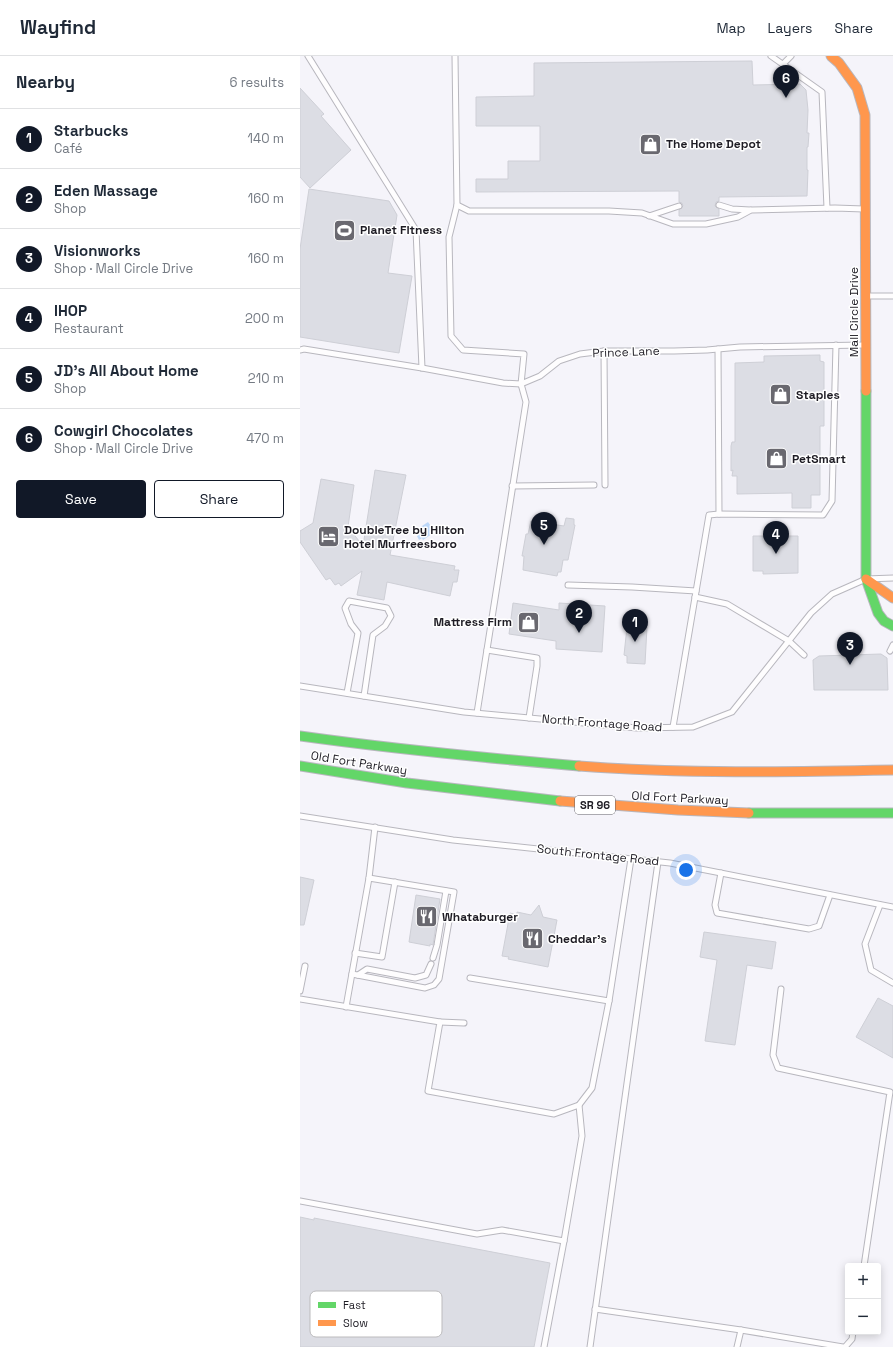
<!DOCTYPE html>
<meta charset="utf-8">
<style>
body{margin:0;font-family:"Space Grotesk",sans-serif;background:#f6f6f7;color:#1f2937}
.controls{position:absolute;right:12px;bottom:12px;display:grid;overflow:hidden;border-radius:4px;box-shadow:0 2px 10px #0003}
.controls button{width:36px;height:36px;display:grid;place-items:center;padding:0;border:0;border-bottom:1px solid #e0e1e3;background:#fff;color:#1f2937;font:20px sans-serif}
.you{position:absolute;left:386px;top:814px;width:14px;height:14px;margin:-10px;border:3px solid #fff;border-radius:50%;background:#1a73e8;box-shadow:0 0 0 6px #1a73e833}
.badge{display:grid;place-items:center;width:26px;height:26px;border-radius:50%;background:#111827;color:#fff;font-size:13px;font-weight:700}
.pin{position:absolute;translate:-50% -33px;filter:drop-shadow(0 1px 2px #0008)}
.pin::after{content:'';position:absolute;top:21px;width:14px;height:12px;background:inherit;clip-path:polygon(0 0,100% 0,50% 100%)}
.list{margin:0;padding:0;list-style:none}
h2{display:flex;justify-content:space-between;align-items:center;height:52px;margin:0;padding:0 16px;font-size:17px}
h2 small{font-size:13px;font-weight:400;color:#747a83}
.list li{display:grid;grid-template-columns:26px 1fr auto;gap:12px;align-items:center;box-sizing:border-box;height:60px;padding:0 16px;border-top:1px solid #e0e1e3}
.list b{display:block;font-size:15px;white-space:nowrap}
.list p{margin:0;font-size:13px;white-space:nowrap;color:#747a83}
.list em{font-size:13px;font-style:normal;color:#747a83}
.actions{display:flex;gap:8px;padding:12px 16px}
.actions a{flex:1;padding:9px 0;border:1px solid #111827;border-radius:4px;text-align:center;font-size:14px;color:#111827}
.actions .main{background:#111827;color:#fff}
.map{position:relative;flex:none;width:593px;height:1291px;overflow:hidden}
header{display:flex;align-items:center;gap:24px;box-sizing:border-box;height:56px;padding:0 20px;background:#fff;border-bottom:1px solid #e0e1e3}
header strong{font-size:19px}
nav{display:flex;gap:22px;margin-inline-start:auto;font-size:14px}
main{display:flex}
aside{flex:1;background:#fff}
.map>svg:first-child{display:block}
.water{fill:#bcd7f8}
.building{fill:#dcdde4;stroke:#cecfd6}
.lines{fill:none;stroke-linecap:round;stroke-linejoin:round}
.lane-casing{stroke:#b8b7be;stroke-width:7}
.fast-casing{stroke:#b8b7be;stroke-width:11}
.slow-casing{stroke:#b8b7be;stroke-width:11}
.lane{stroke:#fefdfe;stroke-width:5}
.fast{stroke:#63d668;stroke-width:9}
.slow{stroke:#ff974d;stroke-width:9}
.labels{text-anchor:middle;stroke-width:3;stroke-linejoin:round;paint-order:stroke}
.shield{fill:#fff;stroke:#626066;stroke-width:1}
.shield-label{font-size:11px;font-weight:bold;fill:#1e1c24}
.poi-label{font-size:12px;font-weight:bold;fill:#1e1c24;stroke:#fff;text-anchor:start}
.street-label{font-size:12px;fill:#1e1c24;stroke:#fff}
.key{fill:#fff;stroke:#bcbbbd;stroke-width:1}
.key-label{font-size:11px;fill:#1e1c24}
</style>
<header>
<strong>Wayfind</strong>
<nav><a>Map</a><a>Layers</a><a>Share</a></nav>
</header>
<main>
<aside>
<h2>Nearby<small>6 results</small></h2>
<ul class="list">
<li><span class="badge">1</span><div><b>Starbucks</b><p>Café</p></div><em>140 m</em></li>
<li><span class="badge">2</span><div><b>Eden Massage</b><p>Shop</p></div><em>160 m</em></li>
<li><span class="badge">3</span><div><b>Visionworks</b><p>Shop · Mall Circle Drive</p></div><em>160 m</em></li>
<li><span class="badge">4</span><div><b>IHOP</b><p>Restaurant</p></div><em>200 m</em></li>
<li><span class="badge">5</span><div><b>JD's All About Home</b><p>Shop</p></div><em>210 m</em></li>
<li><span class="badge">6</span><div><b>Cowgirl Chocolates</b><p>Shop · Mall Circle Drive</p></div><em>470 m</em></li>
</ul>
<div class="actions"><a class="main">Save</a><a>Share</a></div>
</aside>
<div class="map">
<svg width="593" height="1291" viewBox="0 0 593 1291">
<rect width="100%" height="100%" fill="#f5f4fa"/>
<polygon class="water" points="128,466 135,476 123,484 122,482 119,484 117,480 119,478 116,474"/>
<g class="building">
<polygon points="452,5 453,29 500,28 506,34 508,54 507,77 509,77 508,91 507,91 507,114 508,114 507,140 419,141 419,145 416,146 415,150 419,153 419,160 379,160 379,154 383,150 382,147 379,146 379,135 176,136 176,123 208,123 208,105 240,105 240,70 176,70 176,41 234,40 234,7"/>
<polygon points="0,32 24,58 21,60 51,94 10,132 0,121"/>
<polygon points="9,133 89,145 97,159 88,217 112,220 99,297 0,281 0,193"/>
<polygon points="520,299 520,305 524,306 524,370 520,370 520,439 511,439 511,452 492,452 492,437 437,438 437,420 432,420 433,414 431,415 431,390 432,386 435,386 435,307 464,306 464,300"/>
<polygon points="75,414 106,419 90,499 155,510 154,514 159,514 157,526 153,526 150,540 87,526 84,544 57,539 62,515 41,530 39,527 35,529 30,522 26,524 0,486 0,475 13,467 21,423 54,429 48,471 63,490"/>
<polygon points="266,462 274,463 274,469 275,469 268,504 263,504 261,516 258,516 257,520 223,514 224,500 222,500 226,478 228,478 231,465 264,470"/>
<polygon points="453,480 498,480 498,517 463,518 463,515 453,515"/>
<polygon points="213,547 259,554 259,547 305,550 302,596 256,593 256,585 209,578"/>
<polygon points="327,571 347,571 345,608 327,607 327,600 324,599"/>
<polygon points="581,598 587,602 588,634 514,634 513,604 519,600"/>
<polygon points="0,821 14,824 4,869 0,869"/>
<polygon points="116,839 140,843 133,889 130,888 130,890 109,886"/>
<polygon points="239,849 243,861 257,864 248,911 208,903 209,901 202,900 210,857 217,859 217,856 231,859"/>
<polygon points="404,876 476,886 472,913 447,909 435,989 405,985 417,904 400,901"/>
<polygon points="578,942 593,950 593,1002 556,981"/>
<polygon points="0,1161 14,1164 14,1162 250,1207 234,1291 0,1291"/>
</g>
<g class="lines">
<defs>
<g id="lane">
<polyline points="8,0 116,174 122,312"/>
<polyline points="155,0 157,149 149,181 151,280 163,294 224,298 221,328 226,346 177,657"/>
<polyline points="471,0 522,36 527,152"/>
<polyline points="483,8 491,0"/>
<polyline points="157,149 169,155 309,155 342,157 373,168 406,168 438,161 451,154 535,152 564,153"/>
<polyline points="419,149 432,153 450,154"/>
<polyline points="349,160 379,150"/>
<polyline points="567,240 593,240"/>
<polyline points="418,293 419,458"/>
<polyline points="0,294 4,293 122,312 203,327 221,328 240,320 259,305 280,298 304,295 374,295 407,294 440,291 564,289"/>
<polyline points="304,295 305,429"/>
<polyline points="212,430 294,429"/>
<polyline points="268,529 332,531 396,535"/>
<polyline points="395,541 427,548 489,585 504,599"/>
<polyline points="187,594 237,602 237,610 229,662"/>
<polyline points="590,595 593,589"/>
<polyline points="0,630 164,656 337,672 393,671 432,656 511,557 532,538 566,523 593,522"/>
<polyline points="47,637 58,577 51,568 45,552 49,545 87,552 91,560 85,570 73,579 64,640"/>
<polyline points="373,671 409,459 419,458 523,459 532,445 536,289"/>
<polyline points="0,760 153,784 370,807 593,851"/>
<polyline points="421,817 415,849 417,857 509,873 519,870 530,839"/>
<polyline points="580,849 565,888 571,914 593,927"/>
<polyline points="55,897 82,901 95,826"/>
<polyline points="133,902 137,889 146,835"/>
<polyline points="52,918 125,932 134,929 139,923 154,836 69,822"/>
<polyline points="58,919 67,913 115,922 126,919 131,908"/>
<polyline points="170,922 309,945"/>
<polyline points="481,933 473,999 478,1012 590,1036 564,1210"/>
<polyline points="0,935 5,910"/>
<polyline points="0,943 140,966 128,1035 254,1058 279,1049 292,1032 309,945 331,803"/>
<polyline points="46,951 69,822 75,771"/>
<polyline points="140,966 164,967"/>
<polyline points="0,1145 177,1178 202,1174 264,1185 282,1080 279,1049"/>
<polyline points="295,1253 441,1274 543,1291"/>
<polyline points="244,1291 264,1185"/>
<polyline points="290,1291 358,806"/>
<polyline points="437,1291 441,1274"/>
<polyline points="545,1291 552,1283 553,1276"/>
</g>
<g id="fast">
<polyline points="566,335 566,523 578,557 584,565 593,570"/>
<path d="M0 680C93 693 186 702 279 710"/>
<polyline points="0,710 107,727 260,745"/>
<polyline points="449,757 593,757"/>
</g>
<g id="slow">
<polyline points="531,0 539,7 557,32 565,59 566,335"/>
<polyline points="566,523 593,542"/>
<path d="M279 710C383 718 488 716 593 714"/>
<polyline points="260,745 378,754 449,757"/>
</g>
</defs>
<use href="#lane" class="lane-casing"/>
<use href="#fast" class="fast-casing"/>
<use href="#slow" class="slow-casing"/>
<use href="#lane" class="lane"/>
<use href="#fast" class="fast"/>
<use href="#slow" class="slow"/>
</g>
<defs>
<symbol id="shop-square" viewBox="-11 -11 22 22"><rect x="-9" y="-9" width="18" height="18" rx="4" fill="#69686f" stroke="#fff"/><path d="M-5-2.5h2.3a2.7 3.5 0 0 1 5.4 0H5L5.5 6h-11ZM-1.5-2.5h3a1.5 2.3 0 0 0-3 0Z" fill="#fff"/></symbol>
<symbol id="stadium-square" viewBox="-11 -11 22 22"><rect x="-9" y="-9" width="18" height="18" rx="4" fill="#69686f" stroke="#fff"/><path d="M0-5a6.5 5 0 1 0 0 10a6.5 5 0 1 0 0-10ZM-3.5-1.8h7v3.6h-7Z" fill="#fff"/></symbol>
<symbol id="hotel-square" viewBox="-11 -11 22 22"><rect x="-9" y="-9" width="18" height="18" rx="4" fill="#69686f" stroke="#fff"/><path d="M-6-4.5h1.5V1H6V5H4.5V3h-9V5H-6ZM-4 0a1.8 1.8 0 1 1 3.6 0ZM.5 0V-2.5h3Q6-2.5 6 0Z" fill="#fff"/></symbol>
<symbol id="restaurant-square" viewBox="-11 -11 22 22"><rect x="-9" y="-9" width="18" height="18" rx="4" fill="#69686f" stroke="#fff"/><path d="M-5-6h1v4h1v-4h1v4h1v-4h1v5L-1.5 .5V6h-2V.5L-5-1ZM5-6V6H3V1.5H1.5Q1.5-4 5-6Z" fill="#fff"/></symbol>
</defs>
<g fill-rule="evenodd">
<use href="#shop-square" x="338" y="76" width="25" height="25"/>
<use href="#stadium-square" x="32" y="162" width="25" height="25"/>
<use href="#shop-square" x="468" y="326" width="25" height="25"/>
<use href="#shop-square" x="464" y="390" width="25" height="25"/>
<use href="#hotel-square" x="16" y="468" width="25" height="25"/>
<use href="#shop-square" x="216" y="554" width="25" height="25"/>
<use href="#restaurant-square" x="114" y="848" width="25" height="25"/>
<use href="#restaurant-square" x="220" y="870" width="25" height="25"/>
</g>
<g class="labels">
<rect class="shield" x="275" y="740" width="40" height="18" rx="3"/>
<g class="shield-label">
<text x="295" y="753">SR 96</text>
</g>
<g class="poi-label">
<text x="366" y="92">The Home Depot</text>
<text x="60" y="178">Planet Fitness</text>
<text x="496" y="343">Staples</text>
<text x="492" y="407">PetSmart</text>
<text x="44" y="478">DoubleTree by Hilton<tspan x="44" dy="14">Hotel Murfreesboro</tspan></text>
<text x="212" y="570" text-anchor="end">Mattress Firm</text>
<text x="142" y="865">Whataburger</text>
<text x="248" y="887">Cheddar's</text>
</g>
<g class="street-label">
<text transform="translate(554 256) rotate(-90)" y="4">Mall Circle Drive</text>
<text transform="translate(326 296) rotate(-2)" y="4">Prince Lane</text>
<text transform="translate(302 667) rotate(4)" y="4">North Frontage Road</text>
<text transform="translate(59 707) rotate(9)" y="4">Old Fort Parkway</text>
<text transform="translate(380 742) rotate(3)" y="4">Old Fort Parkway</text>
<text transform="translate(298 799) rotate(6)" y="4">South Frontage Road</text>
</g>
</g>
<rect x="10" y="1235" width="132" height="46" rx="6" class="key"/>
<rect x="18" y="1246" width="18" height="6" fill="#63d668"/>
<rect x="18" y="1264" width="18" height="6" fill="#ff974d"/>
<g class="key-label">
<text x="43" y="1253">Fast</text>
<text x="43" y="1271">Slow</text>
</g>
</svg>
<div class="controls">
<button>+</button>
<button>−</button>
</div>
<div class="you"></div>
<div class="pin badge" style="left:335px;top:586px">1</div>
<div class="pin badge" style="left:279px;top:577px">2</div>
<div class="pin badge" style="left:550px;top:609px">3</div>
<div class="pin badge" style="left:476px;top:498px">4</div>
<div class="pin badge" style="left:244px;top:489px">5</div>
<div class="pin badge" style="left:486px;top:42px">6</div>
</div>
</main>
